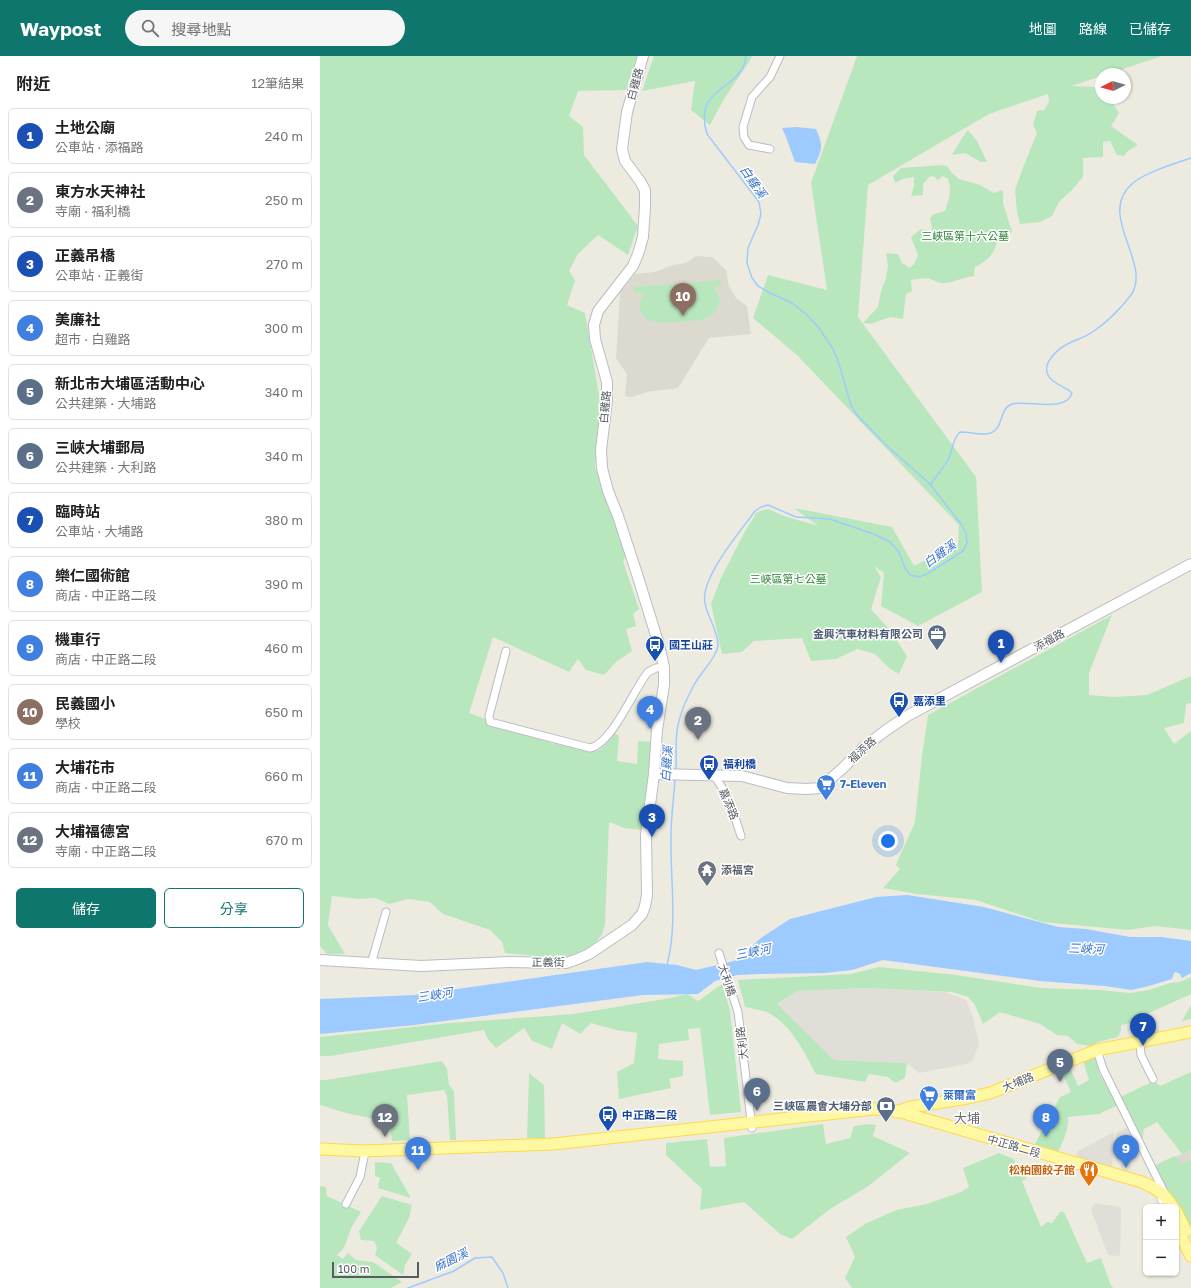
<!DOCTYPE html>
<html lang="zh-TW">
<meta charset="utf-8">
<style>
body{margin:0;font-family:"Golos Text","Noto Sans TC",sans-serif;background:#f6f6f6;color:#202124}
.controls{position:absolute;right:12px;bottom:12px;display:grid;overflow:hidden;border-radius:6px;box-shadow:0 1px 3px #0004}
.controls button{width:36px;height:36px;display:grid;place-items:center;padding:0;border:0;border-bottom:1px solid #e0e0e0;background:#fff;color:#202124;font:20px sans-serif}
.compass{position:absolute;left:775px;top:12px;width:36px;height:36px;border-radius:50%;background:#fff;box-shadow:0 1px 3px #0004;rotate:264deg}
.scale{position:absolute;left:12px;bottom:10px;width:87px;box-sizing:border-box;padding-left:4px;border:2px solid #585c62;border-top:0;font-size:11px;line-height:14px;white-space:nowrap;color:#585c62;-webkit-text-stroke:3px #fff;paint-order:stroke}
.you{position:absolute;left:568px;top:785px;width:14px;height:14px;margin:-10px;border:3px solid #fff;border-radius:50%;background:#1a73e8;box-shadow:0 0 0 6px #1a73e833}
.badge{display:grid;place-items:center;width:26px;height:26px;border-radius:50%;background:#0f766e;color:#fff;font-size:13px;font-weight:700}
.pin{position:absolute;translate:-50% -33px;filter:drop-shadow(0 1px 2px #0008)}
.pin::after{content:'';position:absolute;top:21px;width:14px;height:12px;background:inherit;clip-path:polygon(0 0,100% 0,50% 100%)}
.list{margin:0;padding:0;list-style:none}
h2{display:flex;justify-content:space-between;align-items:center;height:52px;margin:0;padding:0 16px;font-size:17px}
h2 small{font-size:13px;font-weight:400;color:#757577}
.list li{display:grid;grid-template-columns:26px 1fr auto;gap:12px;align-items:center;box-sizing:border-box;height:56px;margin:0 8px 8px;padding:0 8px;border:1px solid #e0e0e0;border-radius:6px}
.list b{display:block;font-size:15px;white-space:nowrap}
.list p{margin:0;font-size:13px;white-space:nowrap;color:#757577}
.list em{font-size:13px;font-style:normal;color:#757577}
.actions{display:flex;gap:8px;padding:12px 16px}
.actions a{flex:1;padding:9px 0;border:1px solid #0f766e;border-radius:6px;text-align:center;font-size:14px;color:#0f766e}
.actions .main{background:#0f766e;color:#fff}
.icon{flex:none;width:22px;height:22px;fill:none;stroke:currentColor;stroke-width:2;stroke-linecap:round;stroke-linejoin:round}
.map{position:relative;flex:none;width:871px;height:1232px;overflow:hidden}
header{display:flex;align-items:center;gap:24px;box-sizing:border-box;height:56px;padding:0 20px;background:#0f766e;color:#fff}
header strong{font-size:19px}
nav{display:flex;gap:22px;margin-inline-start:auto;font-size:14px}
.search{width:280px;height:36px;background:#f6f6f6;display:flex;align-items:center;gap:10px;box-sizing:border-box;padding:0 14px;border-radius:22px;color:#757577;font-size:15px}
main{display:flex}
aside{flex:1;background:#fff}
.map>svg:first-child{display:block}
.industrial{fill:#e0ded7}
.education{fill:#dcdace}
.green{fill:#b9e7bd}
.water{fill:#9dcbff}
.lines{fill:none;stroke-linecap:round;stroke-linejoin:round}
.stream{stroke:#9dcbff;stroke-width:1.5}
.street-casing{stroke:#babcc3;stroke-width:9}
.secondary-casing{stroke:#babdc5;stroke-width:12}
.primary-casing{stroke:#fcda49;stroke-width:13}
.street{stroke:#fff;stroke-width:7}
.secondary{stroke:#fff;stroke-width:10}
.primary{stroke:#fff8a2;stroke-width:11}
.labels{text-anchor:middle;stroke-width:3;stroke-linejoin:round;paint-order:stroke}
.street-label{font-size:11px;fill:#585c62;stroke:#fff}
.park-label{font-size:11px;fill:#2e8439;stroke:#fff}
.service-label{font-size:11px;font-weight:bold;fill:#4e5e75;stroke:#fff;text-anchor:end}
.transit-label{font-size:11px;font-weight:bold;fill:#164399;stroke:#fff;text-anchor:start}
.shop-label{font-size:11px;font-weight:bold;fill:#366cbe;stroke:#fff;text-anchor:start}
.worship-label{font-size:11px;font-weight:bold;fill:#5b616d;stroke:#fff;text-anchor:start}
.food-label{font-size:11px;font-weight:bold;fill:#c56008;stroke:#fff;text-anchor:end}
.water-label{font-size:12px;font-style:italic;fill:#3772cb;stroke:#fff}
.quarter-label{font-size:13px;fill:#696e74;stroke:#fff}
</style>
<header>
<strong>Waypost</strong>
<div class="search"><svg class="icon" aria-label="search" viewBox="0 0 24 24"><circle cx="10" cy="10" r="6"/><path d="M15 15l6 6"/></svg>搜尋地點</div>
<nav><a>地圖</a><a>路線</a><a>已儲存</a></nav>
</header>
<main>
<aside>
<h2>附近<small>12筆結果</small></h2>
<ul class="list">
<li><span class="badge" style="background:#1a4fb4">1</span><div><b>土地公廟</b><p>公車站 · 添福路</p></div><em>240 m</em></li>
<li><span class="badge" style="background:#6b7280">2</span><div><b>東方水天神社</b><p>寺廟 · 福利橋</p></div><em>250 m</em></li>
<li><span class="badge" style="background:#1a4fb4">3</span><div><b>正義吊橋</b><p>公車站 · 正義街</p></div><em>270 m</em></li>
<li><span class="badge" style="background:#3f7fe0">4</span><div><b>美廉社</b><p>超市 · 白雞路</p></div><em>300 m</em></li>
<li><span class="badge" style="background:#5c6f8a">5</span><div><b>新北市大埔區活動中心</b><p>公共建築 · 大埔路</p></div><em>340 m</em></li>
<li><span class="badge" style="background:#5c6f8a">6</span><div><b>三峽大埔郵局</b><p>公共建築 · 大利路</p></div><em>340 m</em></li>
<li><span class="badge" style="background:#1a4fb4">7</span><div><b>臨時站</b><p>公車站 · 大埔路</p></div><em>380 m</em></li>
<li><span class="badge" style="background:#3f7fe0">8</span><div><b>樂仁國術館</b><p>商店 · 中正路二段</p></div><em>390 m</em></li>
<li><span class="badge" style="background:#3f7fe0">9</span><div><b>機車行</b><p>商店 · 中正路二段</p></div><em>460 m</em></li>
<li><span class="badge" style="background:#8d6e63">10</span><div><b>民義國小</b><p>學校</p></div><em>650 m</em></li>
<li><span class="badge" style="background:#3f7fe0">11</span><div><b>大埔花市</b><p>商店 · 中正路二段</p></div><em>660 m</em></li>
<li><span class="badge" style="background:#6b7280">12</span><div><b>大埔福德宮</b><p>寺廟 · 中正路二段</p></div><em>670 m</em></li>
</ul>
<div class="actions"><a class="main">儲存</a><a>分享</a></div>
</aside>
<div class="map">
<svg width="871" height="1232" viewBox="0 0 871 1232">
<rect width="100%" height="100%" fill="#edebdf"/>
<g class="industrial">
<polygon points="546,932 625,936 646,944 653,962 659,988 652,1005 646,1008 599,1017 587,1007 514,1004 457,949 478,935"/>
<polygon points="809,1070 815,1082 815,1102 795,1100 796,1077"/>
<polygon points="794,1076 792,1113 755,1103 758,1095"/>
<polygon points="774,1147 801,1151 800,1200 788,1199 771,1154"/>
</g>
<g class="education">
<polygon points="376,200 392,201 406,214 409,230 416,242 427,250 431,278 389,282 358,332 327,336 312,341 305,340 307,318 296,302 300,237 315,218 335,216 353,209 366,207"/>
<polygon points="871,1094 871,1155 848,1104"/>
</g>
<g class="green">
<path d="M0 0H317L306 34 258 35 249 60 263 71 264 99 318 170 308 199 278 179 258 198 249 215 255 224 247 249 265 257 280 345 275 411 306 499 303 505 319 553 313 558 316 570 306 573 312 595 296 606 284 619 266 614 258 603 249 616 173 581 149 657 234 688 235 686C245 688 267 697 276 695 284 693 290 683 295 677L299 680 297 705 317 708 318 685 332 686 331 717 322 774 304 772 289 766 285 868 282 879 273 889 247 901 235 902 185 897 182 886 170 874 123 858 110 846 89 843 69 848 55 842 38 843 12 840 8 869 25 898H7L0 890Z"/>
<polygon points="334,0 432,0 429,6 404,43 390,69 371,54 375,25 322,35"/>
<polygon points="537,0 842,0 788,18 781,18 781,20 752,30 774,31 781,36 781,42 789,42 791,44 799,57 791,70 818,89 809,94 804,100 797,99 790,85 783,86 783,101 763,102 763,121 752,134 739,146 732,160 720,166 700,168 697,156 695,134 704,109 717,77 713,69 717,55 724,54 729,46 728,38 669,58 548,129 538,261 656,421 662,536 598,570 561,550 564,517 554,510 561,521 551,553 569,573 587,600 579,618 569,612 555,598 537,593 516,603 491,605 482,582 434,585 422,596 402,598 391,548 401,522 424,477 437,456 448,453 464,460 498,470 474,452 572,471 594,510 638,488 639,469 477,299 433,262 448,219 507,234 491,127"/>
<polygon points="648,74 657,85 667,106 661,106 645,97 632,99 642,82"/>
<path d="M622 109 627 110 632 117 639 123 660 129 674 137 683 134V147L692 176 679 180C674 197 671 203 655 211L654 220C644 221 635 226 625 227 619 228 616 225 610 223 605 221 596 223 591 224L592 235 586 238 583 263 570 261 551 268 543 267 558 251 561 235 566 222 568 209 566 197 578 198 582 207 590 212 594 208 598 199 591 181 601 173 611 175 612 171 610 162 614 158 625 155C629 144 632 133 628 123L623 120 618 124 613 120 609 121 603 128V139L591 140 594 130V121L583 123 575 127 573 120 581 112Z"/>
<path d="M401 224V230L393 231C407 245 397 260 381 264 359 265 304 277 324 236L314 237V231Z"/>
<polygon points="792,559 769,617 769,639 794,641 827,639 871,620 871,647 866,648 864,667 844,672 854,688 871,675 871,874 835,870 808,874 722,866 656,844 597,838 563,832 580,813 576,809 595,766 602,700 608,659"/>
<path d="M559 911 636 919 721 932 780 934 810 937 829 934 850 927 860 926 871 921V938L827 958 812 967 801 969V974L798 981 778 986 772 990 757 988 748 980 737 979 720 968 680 956 663 968 655 949 648 941 632 936 546 932 478 935 457 948 514 1004 587 1007 585 1022 575 1027 568 1021 549 1018 545 1026 496 1018C484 996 472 970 449 957 442 954 432 953 425 951L418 924 531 918Z"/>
<polygon points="402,928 410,954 421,1056 390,1059 380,972 368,973 369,984 339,988 338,1003 363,1005 363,1020 349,1023 351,1032 299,1043 297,1016 314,1007 317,977 296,974 271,967 260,978 242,967 232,993 212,985 204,972 176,992 167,982 164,974 11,1000 0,1000 0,981 130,967 254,958 350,942 367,938 378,945"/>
<polygon points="871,949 871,963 862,965"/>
<path d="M775 998 779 1017 798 1049 779 1058 748 1061C749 1074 743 1085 738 1096L714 1090 740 1041 751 1036 740 1012 749 1009 758 1030 769 1024 763 1004Z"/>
<polygon points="122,1005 127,1013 129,1029 134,1035 136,1084 130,1084 127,1040 124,1034 87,1039 90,1084 72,1085 70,1071 55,1063 26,1057 0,1049 0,1024 6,1024"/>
<polygon points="871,1016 871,1094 862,1098 837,1066 824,1073 822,1087 800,1041 834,1025 840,1030"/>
<polygon points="209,1017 224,1029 225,1082 207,1082"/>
<polygon points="503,1068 506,1088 530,1082 534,1070 549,1068 556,1069 553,1080 590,1097 547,1131 510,1153 472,1183 460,1178 424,1146 380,1154 382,1133 346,1099 346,1087 387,1083 390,1111 406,1110 404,1082"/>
<polygon points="679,1097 694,1103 697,1115 706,1120 706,1123 702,1125 721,1171 727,1166 732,1167 740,1156 744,1156 767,1207 781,1202 791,1230 794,1232 532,1232 525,1222 535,1201 526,1181 545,1168 576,1154 607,1148 641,1136 649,1131 643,1112"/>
<polygon points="854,1100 857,1101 861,1108 871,1104 871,1179 858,1151 848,1138 834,1110"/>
<polygon points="55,1106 71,1107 91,1142 58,1132 60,1122 55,1120"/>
<polygon points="0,1130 6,1131 7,1140 41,1156 32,1170 24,1192 17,1199 23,1203 28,1197 36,1204 53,1206 82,1226 71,1232 0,1232"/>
<polygon points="62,1140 92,1149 89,1162 76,1187 92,1198 85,1209 83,1219 55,1199 57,1192 54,1185 41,1184 39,1175"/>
</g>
<g class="water">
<path d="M476 71 496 73C503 89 503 93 495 108L475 106 466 81 462 72Z"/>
<polygon points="587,839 664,851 738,871 766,873 810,881 841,881 871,885 871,917 862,922 860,918 856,916 854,917 852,923 829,930 811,934 785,930 720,925 563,904 532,914 505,917 440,918 417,919 395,925 378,938 323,939 94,969 0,978 0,943 95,939 327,906 357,909 376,914 414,905 441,882 470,863 556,841"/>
</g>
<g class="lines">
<g class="stream">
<path d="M611 428C616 420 623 413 628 404 633 395 632 383 640 376 651 376 661 380 671 377 684 372 679 352 692 348 708 344 746 357 752 337 745 330 732 328 728 319 722 308 736 295 744 290 753 284 765 282 774 275 787 266 801 252 811 239 833 207 775 159 813 127 826 116 854 108 871 102"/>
<path d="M356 714C357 698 354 681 359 665 362 653 368 640 374 629 380 617 396 603 398 590 399 576 387 561 385 547 380 522 420 476 435 455L441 451 448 449 476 461 510 463 556 479 570 486 579 496 585 512 590 519 599 521 607 518 643 495 647 487 646 477 641 468 610 428 566 389 537 359 531 349 519 308 513 293 499 272 487 259 472 247 450 237 438 230 432 222 427 207 428 192 438 169 441 158 439 146 387 78C372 29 423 35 426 0"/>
<path d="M347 909C358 867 350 823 351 780 351 761 354 741 355 722"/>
<polyline points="88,1232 134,1215 155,1202 172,1201 183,1217 188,1232"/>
</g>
<defs>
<g id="street">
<polyline points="450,93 429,89 424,81 423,71 432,41 450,21 460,0"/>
<path d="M186 595 169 660 170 666 270 692C292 688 314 633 328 616L336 612 344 611"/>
<path d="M393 719C408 736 414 759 421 780"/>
<polyline points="399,897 418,956 432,1072"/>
<polyline points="51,908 66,856"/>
<polyline points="820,986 821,999 833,1023"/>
<polyline points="777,994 783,1013 846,1140 841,1144"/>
<polyline points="26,1148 40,1121 44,1101"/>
</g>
<g id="secondary">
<polyline points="334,718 422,720 467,732 486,733 500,732 523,712 543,692 565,675 587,660 871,508"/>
<polyline points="0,904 101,910 189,906 246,907 255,904 269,898 312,869 322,858 325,850 327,839 326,779 334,718 337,674 344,629 344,611 339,589 317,518 298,460 288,435 282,412 281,394 287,344 287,326 275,283 274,269 278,255 313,210 318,198 323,181 325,151 325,134 320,125 305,105 302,93 307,56 323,0"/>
</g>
<g id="primary">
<polyline points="576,1056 591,1051 648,1042 670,1037 777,994 871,976"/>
<path d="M0 1093 43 1095 233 1088 553 1053H564L577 1055 822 1126C837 1133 844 1137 853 1151"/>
<polyline points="856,1155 866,1175"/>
<polyline points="856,1170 871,1200"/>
</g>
</defs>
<use href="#street" class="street-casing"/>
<use href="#secondary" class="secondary-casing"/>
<use href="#primary" class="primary-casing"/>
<use href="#street" class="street"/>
<use href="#secondary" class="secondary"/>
<use href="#primary" class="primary"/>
</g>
<defs>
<symbol id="office-pin" viewBox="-11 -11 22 30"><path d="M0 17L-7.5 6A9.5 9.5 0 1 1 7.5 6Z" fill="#5c6f8a" stroke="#fff"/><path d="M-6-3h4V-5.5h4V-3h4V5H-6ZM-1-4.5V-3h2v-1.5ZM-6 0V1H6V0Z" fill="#fff"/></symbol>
<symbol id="bus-pin" viewBox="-11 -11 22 30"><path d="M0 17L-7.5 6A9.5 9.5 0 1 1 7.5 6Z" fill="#1a4fb4" stroke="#fff"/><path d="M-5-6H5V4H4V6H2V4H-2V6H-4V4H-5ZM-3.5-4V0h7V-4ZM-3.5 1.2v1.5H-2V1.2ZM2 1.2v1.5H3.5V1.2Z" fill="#fff"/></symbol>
<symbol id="supermarket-pin" viewBox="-11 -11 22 30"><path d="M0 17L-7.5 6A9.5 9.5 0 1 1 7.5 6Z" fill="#3f7fe0" stroke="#fff"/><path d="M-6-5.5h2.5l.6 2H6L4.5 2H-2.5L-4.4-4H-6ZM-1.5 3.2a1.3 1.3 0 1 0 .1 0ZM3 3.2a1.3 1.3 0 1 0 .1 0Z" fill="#fff"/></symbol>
<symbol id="temple-pin" viewBox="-11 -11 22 30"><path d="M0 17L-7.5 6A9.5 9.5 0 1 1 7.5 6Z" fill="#6b7280" stroke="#fff"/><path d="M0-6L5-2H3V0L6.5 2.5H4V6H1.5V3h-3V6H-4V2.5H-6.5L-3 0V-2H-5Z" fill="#fff"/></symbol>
<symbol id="bank-pin" viewBox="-11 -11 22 30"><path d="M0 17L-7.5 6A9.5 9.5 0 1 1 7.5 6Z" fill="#5c6f8a" stroke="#fff"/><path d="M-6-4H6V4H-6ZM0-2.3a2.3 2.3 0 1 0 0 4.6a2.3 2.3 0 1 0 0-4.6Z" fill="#fff"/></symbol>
<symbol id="restaurant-pin" viewBox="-11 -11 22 30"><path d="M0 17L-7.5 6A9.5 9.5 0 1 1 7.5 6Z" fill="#e8710a" stroke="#fff"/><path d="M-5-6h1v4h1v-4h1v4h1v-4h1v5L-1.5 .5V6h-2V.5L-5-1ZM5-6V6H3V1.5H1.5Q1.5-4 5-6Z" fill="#fff"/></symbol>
</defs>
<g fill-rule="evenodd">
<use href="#office-pin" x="606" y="567" width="22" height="30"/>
<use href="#bus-pin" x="324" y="578" width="22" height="30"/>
<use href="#bus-pin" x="568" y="634" width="22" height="30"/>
<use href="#bus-pin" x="378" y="697" width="22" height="30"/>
<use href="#supermarket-pin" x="495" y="717" width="22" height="30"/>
<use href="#temple-pin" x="376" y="803" width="22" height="30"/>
<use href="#supermarket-pin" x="598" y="1028" width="22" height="30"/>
<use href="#bank-pin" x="555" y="1039" width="22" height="30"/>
<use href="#bus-pin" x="277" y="1048" width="22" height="30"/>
<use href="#restaurant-pin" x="758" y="1103" width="22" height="30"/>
</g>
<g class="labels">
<g class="street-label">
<text transform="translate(315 28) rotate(-75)" y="4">白雞路</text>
<text transform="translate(285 351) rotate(-85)" y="4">白雞路</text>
<text transform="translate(729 584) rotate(-28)" y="4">添福路</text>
<text transform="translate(542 694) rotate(-42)" y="4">福添路</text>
<text transform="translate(409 748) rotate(68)" y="4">嘉添路</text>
<text x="228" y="910">正義街</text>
<text transform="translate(407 924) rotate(72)" y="4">大利橋</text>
<text transform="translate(422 987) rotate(-97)" y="4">大利路</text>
<text transform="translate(698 1026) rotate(-22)" y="4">大埔路</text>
<text transform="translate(694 1090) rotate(16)" y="4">中正路二段</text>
</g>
<g class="park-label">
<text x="645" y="184">三峽區第十六公墓</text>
<text x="468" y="527">三峽區第七公墓</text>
</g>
<g class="service-label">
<text x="603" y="582">金興汽車材料有限公司</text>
<text x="552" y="1054">三峽區農會大埔分部</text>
</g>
<g class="transit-label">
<text x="349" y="593">國王山莊</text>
<text x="593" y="649">嘉添里</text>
<text x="403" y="712">福利橋</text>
<text x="302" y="1063">中正路二段</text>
</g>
<g class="shop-label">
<text x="520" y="732">7-Eleven</text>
<text x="623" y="1043">萊爾富</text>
</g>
<g class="worship-label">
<text x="401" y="818">添福宮</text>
</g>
<g class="food-label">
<text x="755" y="1118">松柏園餃子館</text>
</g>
<g class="water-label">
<text transform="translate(433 126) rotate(55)" y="4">白雞溪</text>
<text transform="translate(620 498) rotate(-36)" y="4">白雞溪</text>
<text transform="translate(347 708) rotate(-86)" y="4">白雞溪</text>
<text transform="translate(766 893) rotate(2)" y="4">三峽河</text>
<text transform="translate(433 896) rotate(-11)" y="4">三峽河</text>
<text transform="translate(115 939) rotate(-9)" y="4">三峽河</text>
<text transform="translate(131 1204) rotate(-26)" y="4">麻園溪</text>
</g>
<g class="quarter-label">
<text x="647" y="1067">大埔</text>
</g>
</g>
</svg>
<div class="controls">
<button>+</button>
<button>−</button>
</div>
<svg class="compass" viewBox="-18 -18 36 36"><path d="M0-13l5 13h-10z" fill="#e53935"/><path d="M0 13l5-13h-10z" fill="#757577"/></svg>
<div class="scale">100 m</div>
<div class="you"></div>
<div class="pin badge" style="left:681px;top:607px;background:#1a4fb4">1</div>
<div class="pin badge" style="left:378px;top:684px;background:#6b7280">2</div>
<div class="pin badge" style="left:332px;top:781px;background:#1a4fb4">3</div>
<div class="pin badge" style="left:330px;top:673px;background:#3f7fe0">4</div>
<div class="pin badge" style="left:740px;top:1026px;background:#5c6f8a">5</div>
<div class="pin badge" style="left:437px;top:1055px;background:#5c6f8a">6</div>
<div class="pin badge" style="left:823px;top:990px;background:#1a4fb4">7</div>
<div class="pin badge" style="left:726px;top:1081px;background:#3f7fe0">8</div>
<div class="pin badge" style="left:806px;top:1112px;background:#3f7fe0">9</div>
<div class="pin badge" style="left:363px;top:260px;background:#8d6e63">10</div>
<div class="pin badge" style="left:98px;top:1114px;background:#3f7fe0">11</div>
<div class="pin badge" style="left:65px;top:1081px;background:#6b7280">12</div>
</div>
</main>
